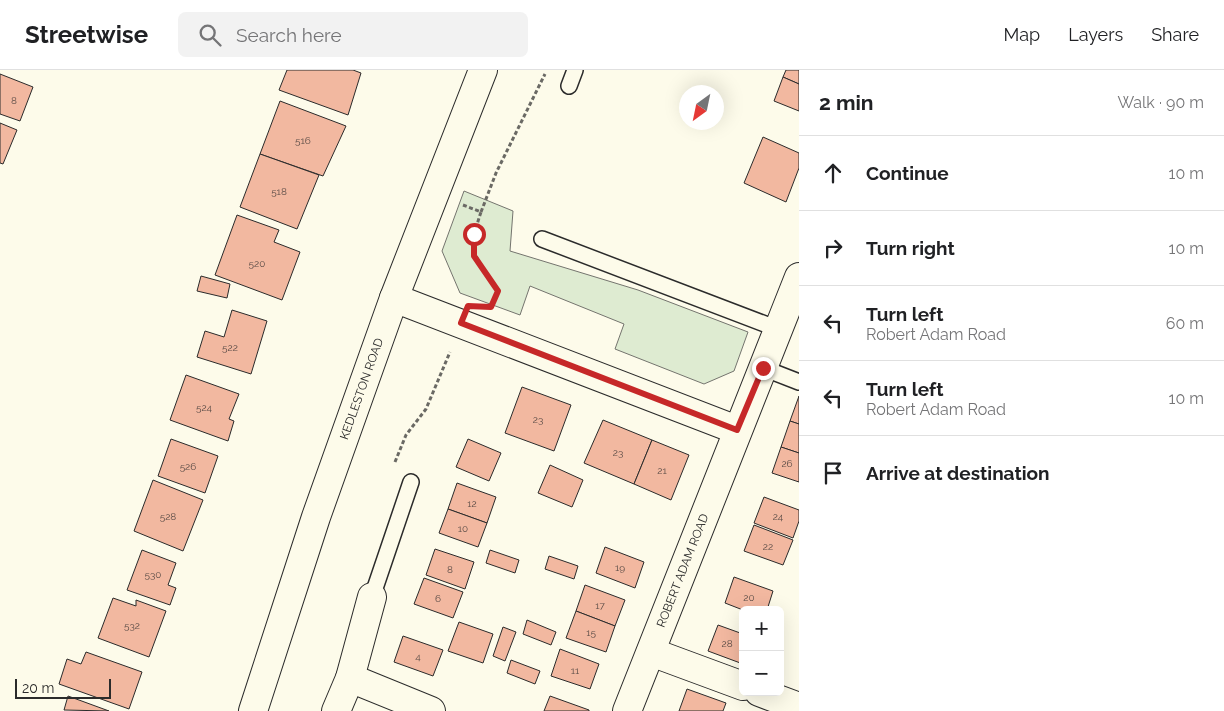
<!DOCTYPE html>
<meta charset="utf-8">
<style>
body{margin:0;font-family:Raleway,sans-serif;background:#f2f2f2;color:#202124}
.controls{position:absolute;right:15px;bottom:15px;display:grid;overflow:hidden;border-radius:8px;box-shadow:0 5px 20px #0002}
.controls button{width:45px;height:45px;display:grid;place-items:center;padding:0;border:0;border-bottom:1px solid #e0e0e0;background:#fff;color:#202124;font:25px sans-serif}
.compass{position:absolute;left:679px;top:15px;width:45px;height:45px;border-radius:50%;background:#fff;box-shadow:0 5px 20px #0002;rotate:213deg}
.scale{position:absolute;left:15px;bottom:12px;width:96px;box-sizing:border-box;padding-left:5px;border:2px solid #2b2b2b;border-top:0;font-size:14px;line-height:18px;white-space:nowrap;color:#2b2b2b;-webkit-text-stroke:4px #fdfbea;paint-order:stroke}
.stop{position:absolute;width:15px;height:15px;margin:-11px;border:4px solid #c62828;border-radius:50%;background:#fff}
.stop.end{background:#c62828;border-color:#fff;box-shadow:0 1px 5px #0008}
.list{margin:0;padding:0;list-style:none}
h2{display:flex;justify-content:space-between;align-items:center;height:65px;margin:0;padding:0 20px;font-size:21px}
h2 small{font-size:16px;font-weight:400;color:#757577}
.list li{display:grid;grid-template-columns:32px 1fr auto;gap:15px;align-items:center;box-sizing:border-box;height:75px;padding:0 20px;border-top:1px solid #e0e0e0}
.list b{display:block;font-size:19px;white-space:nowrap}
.list p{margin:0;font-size:16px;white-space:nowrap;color:#757577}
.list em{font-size:16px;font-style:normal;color:#757577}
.icon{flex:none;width:28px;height:28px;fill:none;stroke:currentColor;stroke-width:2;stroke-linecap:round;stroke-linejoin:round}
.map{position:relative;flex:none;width:799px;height:641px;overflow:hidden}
header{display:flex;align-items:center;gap:30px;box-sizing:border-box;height:70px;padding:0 25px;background:#fff;border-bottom:1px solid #e0e0e0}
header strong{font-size:24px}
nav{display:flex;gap:28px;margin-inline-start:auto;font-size:18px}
.search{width:350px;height:45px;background:#f2f2f2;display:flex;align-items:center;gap:12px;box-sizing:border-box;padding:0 18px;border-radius:8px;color:#757577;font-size:19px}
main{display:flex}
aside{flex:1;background:#fff}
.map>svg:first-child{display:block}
.green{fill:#deebd1;stroke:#74746e}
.building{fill:#f2b8a0;stroke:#2b2b2b}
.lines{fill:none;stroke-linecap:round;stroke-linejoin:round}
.lane-casing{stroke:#2b2b2b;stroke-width:18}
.street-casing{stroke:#2b2b2b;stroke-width:30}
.secondary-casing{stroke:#2b2b2b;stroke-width:30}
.path{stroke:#6a6964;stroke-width:3;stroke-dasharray:4 2.5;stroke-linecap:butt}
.lane{stroke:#fdfbea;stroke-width:15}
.street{stroke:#fdfbea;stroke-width:28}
.secondary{stroke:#fdfbea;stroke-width:28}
.route{stroke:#c62828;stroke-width:6}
.labels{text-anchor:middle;stroke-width:4;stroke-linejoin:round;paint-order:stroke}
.number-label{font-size:10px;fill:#5d4e48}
.street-label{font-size:12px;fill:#2b2b2b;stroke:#fdfbea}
</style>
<header>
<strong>Streetwise</strong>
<div class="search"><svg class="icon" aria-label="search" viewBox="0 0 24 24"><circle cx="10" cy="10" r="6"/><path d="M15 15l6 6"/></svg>Search here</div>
<nav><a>Map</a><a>Layers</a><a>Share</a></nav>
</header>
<main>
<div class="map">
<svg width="799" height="641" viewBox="0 0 799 641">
<rect width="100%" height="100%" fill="#fdfbea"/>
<polygon class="green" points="464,121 513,141 510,181 638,220 748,262 734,301 704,314 615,279 624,254 530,216 520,245 460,223 442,181"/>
<g class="building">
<polygon points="287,0 353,0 361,3 348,45 279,20"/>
<polygon points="786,0 799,0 799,14 783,7"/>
<polygon points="0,4 33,17 20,51 0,44"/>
<polygon points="783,7 799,14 799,41 774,31"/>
<polygon points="280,31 346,56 323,106 260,84"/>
<polygon points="0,53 17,60 3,94 0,93"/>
<polygon points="763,67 799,83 799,98 786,132 744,113"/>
<polygon points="260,84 319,105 297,159 240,137"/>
<polygon points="237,145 279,160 274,172 300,182 282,230 215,205"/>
<polygon points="201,206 230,214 227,228 197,221"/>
<polygon points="232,240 267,251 251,304 197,287 205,261 224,267"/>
<polygon points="186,305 239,324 229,349 234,351 228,371 170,350"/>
<polygon points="522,317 571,335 554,381 505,363"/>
<polygon points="799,326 799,354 790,351"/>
<polygon points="603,350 652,370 634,414 584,393"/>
<polygon points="790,351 799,354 799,383 781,377"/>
<polygon points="171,369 218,386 205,423 158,406"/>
<polygon points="468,369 501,383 489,411 456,397"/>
<polygon points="652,370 689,385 671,430 634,414"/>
<polygon points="781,377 799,383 799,412 772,403"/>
<polygon points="550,395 583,410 572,437 538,423"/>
<polygon points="153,410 203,430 183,481 134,461"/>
<polygon points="457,413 496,427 487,453 448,439"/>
<polygon points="764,427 799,440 799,451 793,468 754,453"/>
<polygon points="448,439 487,453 478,477 439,463"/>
<polygon points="754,455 793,470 783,495 744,481"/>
<polygon points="605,477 644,492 635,518 596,503"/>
<polygon points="435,479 474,492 465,519 426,505"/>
<polygon points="142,480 176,493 168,515 176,518 170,535 127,520"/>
<polygon points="490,480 519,490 515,503 486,493"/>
<polygon points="549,486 578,496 574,509 545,499"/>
<polygon points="734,507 773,521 767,540 743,540 725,533"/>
<polygon points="424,508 463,522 453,548 414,534"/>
<polygon points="585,515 625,530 615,556 576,541"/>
<polygon points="113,528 136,536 136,530 166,541 149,587 98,568"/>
<polygon points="576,541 615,556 606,582 566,568"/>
<polygon points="527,550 556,562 551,575 523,564"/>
<polygon points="459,552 493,564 483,593 448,581"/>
<polygon points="718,555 743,564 743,594 708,581"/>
<polygon points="503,557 516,562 505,591 493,586"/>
<polygon points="403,566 443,580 433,606 394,592"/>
<polygon points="560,579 599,594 590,619 551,606"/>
<polygon points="86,582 142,602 129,639 59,614 67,589 81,594"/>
<polygon points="511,590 540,601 535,614 507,603"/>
<polygon points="687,619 726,633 723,641 679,641"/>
<polygon points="68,626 109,641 64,640"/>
<polygon points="550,626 589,640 589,641 544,641"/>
</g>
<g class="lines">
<defs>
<g id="lane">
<polyline points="569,16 575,0"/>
<polyline points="542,169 778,259"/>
<polyline points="763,298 799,312"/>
<polyline points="372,527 411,412"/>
</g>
<g id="street">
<polyline points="394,228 737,360"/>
<polyline points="651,582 743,616"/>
<polyline points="350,608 431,641"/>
<polyline points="759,622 799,637"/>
<polyline points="336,641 350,608 372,527"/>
<path id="s1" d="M627 641 799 207"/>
</g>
<g id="secondary">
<path id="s2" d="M253 641 316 447 394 228 483 0"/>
</g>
</defs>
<use href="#lane" class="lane-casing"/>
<use href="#street" class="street-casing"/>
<use href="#secondary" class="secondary-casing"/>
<g class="path">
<path d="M463 135 481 142C467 183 475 187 498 221L492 235"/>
<polyline points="481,142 496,103 545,4"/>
<polyline points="395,392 406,365 426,339 450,282"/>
</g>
<use href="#lane" class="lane"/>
<use href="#street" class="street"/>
<use href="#secondary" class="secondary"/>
</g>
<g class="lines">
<polyline class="route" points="474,164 474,186 498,221 491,237 468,236 461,253 737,360 763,298"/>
</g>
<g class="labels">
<g class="number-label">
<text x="14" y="34">8</text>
<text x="303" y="74">516</text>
<text x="279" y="125">518</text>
<text x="257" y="197">520</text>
<text x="230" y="281">522</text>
<text x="204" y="341">524</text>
<text x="538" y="353">23</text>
<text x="618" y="386">23</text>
<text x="787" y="397">26</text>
<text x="188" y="400">526</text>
<text x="662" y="404">21</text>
<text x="472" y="437">12</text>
<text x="168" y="450">528</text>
<text x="778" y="450">24</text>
<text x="463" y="462">10</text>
<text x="768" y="480">22</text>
<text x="620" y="501">19</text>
<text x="450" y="503">8</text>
<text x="153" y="508">530</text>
<text x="749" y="531">20</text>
<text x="438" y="532">6</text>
<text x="600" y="539">17</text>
<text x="132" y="559">532</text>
<text x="591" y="566">15</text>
<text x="727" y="577">28</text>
<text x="418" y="590">4</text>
<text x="575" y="604">11</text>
</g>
<g class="street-label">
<text dy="4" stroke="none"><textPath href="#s2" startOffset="340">KEDLESTON ROAD</textPath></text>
<text dy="4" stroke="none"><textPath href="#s1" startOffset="151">ROBERT ADAM ROAD</textPath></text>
</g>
</g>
</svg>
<div class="controls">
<button>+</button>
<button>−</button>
</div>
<svg class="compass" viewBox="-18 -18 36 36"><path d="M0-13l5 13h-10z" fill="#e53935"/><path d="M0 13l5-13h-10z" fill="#757577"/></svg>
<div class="scale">20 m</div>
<div class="stop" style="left:474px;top:164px"></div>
<div class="stop end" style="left:763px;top:298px"></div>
</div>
<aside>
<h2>2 min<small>Walk · 90 m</small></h2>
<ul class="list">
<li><svg class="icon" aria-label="ahead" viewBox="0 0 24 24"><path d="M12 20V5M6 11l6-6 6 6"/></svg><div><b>Continue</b></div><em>10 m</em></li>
<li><svg class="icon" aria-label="right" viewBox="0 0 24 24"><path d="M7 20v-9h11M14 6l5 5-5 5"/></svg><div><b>Turn right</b></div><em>10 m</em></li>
<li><svg class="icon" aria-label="left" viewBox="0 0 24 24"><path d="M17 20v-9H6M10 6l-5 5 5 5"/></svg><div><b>Turn left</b><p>Robert Adam Road</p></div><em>60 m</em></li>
<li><svg class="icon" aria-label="left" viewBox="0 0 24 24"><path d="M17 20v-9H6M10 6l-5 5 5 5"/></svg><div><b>Turn left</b><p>Robert Adam Road</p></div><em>10 m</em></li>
<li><svg class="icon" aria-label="arrive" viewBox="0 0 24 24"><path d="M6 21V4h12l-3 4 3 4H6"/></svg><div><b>Arrive at destination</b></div></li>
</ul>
</aside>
</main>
